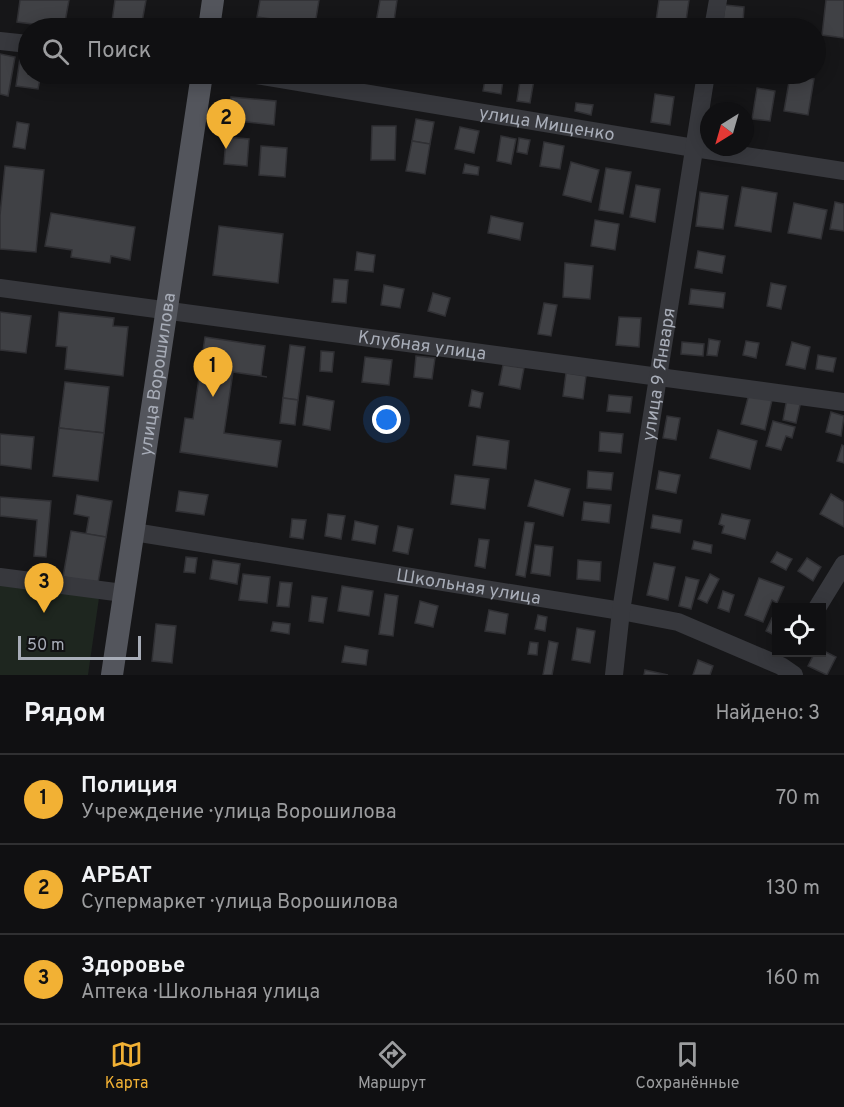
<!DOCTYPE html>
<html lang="ru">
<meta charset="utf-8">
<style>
body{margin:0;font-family:Overpass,sans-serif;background:#19191b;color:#f1f3f6}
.controls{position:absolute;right:18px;bottom:18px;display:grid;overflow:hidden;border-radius:0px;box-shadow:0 3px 15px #0003}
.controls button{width:54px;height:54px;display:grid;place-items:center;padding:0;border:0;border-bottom:2px solid #303032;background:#101012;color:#f1f3f6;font:30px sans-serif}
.compass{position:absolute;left:700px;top:102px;width:54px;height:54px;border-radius:50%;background:#101012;box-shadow:0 3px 15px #0003;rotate:217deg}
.scale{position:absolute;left:18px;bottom:15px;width:123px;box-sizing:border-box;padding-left:6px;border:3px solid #a8adb8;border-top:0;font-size:16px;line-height:21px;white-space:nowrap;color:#a8adb8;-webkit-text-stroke:4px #111113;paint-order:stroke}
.you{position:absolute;left:387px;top:420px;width:21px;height:21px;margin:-15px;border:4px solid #fff;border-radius:50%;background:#1a73e8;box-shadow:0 0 0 9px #1a73e833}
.badge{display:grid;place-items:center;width:39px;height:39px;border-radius:50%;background:#f2b134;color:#111;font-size:20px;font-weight:700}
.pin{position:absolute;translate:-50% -50px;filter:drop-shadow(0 2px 3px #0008)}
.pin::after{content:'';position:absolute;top:32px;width:21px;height:18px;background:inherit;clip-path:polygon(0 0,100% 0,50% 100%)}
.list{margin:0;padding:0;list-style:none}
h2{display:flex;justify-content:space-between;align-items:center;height:78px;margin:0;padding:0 24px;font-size:26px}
h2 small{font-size:20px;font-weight:400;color:#9c9d9f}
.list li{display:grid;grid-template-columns:39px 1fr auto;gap:18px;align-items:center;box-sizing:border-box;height:90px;padding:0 24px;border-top:2px solid #303032}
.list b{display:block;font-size:22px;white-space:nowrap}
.list p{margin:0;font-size:20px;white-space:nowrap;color:#9c9d9f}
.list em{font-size:20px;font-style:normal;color:#9c9d9f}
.icon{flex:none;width:33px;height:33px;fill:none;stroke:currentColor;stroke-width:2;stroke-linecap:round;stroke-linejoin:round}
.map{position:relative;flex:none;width:844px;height:675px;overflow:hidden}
.search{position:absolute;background:#101012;box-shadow:0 3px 15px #0003;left:18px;right:18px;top:18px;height:66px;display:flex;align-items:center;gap:15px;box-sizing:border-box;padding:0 21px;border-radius:33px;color:#9c9d9f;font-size:22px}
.sheet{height:348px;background:#101012}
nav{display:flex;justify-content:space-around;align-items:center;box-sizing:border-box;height:84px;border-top:2px solid #303032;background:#101012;font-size:16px;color:#9c9d9f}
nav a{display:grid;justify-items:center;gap:3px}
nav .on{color:#f2b134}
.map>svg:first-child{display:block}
.green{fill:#1e261f}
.building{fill:#404145;stroke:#303034;stroke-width:1.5}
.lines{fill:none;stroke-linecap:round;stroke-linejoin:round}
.minor{stroke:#37383d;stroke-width:18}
.major{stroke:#53555c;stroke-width:22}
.labels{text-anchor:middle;stroke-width:4.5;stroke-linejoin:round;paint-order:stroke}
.street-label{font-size:18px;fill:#a8adb8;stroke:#111113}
</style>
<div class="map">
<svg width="844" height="675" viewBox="0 0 844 675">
<rect width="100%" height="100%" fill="#161618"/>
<polygon class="green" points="0,584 99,598 88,675 0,675"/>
<g class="building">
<polygon points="20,0 69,0 64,28 17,22"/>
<polygon points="115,0 146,0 141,28 111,28"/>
<polygon points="260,0 319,0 315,25 257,17"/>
<polygon points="380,0 397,0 393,28 375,28"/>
<polygon points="659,0 689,0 685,28 655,28"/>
<polygon points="826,0 844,0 844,38 822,35"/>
<polygon points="725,5 744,7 743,23 723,21"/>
<polygon points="578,21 612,26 611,28 577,28"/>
<polygon points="0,54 15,57 8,96 0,94"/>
<polygon points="20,58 28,60 28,74 41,74 38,89 16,86"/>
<polygon points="486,74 504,74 501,94 483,91"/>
<polygon points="521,74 535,74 530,103 517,101"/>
<polygon points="790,76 814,79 808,115 784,111"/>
<polygon points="757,88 775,91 770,121 752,119"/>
<polygon points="655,94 674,97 670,125 651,122"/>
<polygon points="231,97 276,101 274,125 229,120"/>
<polygon points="576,103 593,105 591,115 575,111"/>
<polygon points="416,119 434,122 430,144 412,141"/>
<polygon points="17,122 29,124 25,149 13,147"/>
<polygon points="372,126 396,126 395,160 371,160"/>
<polygon points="460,127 479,131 474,153 455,149"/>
<polygon points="501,136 516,139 511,164 497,161"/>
<polygon points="226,137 249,139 247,166 224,164"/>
<polygon points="519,138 530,140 527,154 517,152"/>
<polygon points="412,141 430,144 425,174 406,171"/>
<polygon points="544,142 564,146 560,169 540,166"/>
<polygon points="261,146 287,148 285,177 259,175"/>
<polygon points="571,162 599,170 591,202 563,195"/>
<polygon points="465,164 479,167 478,175 463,173"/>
<polygon points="5,166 44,170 36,252 0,249 0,215"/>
<polygon points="606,168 631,172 623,214 599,210"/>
<polygon points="636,185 660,189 655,222 630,217"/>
<polygon points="742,187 777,193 771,232 735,226"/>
<polygon points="700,192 728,196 723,229 696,226"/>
<polygon points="835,202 844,204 844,231 830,229"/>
<polygon points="794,203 827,210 821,239 788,233"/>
<polygon points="51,213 135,227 130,260 111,256 110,263 71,257 72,250 45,246"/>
<polygon points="491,216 523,223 520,240 488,233"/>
<polygon points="595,220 619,224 615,250 591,246"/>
<polygon points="219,226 283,234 278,283 213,275"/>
<polygon points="698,251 725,256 722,273 695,268"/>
<polygon points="357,252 375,255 373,272 355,270"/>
<polygon points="565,263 593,266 590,299 563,297"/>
<polygon points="334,279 348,280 346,303 332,302"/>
<polygon points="771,283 786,286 781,309 767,306"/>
<polygon points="384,285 404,289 400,308 381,305"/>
<polygon points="691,289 725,293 723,308 689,304"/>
<polygon points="433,293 450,298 445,316 428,311"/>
<polygon points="544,303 557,305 551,336 538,334"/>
<polygon points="0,312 31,316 26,353 0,350"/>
<polygon points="59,312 114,318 113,326 128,327 123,376 65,369 67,347 56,346"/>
<polygon points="619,317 641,318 639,347 616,345"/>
<polygon points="205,337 265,346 261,376 267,377 233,372 224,433 281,441 277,467 180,452 185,418 193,419"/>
<polygon points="709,339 720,341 717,356 707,355"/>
<polygon points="746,341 759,343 756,358 743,355"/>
<polygon points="682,342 704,344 703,356 681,354"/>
<polygon points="792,342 810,347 805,369 786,365"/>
<polygon points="290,345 305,347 298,400 283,398"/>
<polygon points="321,351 334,352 332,372 320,371"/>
<polygon points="818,355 836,358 833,372 816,369"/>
<polygon points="416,356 435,358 432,379 414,377"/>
<polygon points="365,357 392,360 389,385 362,382"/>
<polygon points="503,365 524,368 520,389 499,385"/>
<polygon points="566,373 586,376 583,399 563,396"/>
<polygon points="65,382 109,387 104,433 59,428"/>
<polygon points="472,390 483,393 480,408 469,406"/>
<polygon points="749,394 772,400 765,430 741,424"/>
<polygon points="609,395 632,397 630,413 607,411"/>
<polygon points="307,396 334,401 330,430 303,425"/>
<polygon points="283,398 298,400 295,425 280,423"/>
<polygon points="787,398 801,401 796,423 783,420"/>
<polygon points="831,412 844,416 841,436 826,432"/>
<polygon points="667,416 680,418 676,440 663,438"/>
<polygon points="773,421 795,427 792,438 786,436 781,450 766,446"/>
<polygon points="59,428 104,433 98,481 53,476"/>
<polygon points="718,430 757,441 750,469 710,458"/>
<polygon points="600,432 623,434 621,453 599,451"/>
<polygon points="0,434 34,437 31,469 0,465"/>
<polygon points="477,436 509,441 506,469 473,465"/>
<polygon points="842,445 844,446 844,463 837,461"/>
<polygon points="588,471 613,473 611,490 587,488"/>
<polygon points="659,471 680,475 676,493 656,489"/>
<polygon points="455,475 489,479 485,509 451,504"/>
<polygon points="535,480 570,489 563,516 528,506"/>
<polygon points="179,491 208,495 204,515 176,511"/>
<polygon points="831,494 844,502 844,527 820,514"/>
<polygon points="77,495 112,501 106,537 86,534 89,517 74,514"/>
<polygon points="0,497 51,501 46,557 34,556 37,520 0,516"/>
<polygon points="584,502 611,505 609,523 582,520"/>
<polygon points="328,514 345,516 341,539 325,536"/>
<polygon points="722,514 750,520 745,539 722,533 724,526 719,524"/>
<polygon points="653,515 682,520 680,533 651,528"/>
<polygon points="292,519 306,520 303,539 290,537"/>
<polygon points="355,521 378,526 375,544 352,540"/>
<polygon points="525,522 534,523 525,577 516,575"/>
<polygon points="398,526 413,529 408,554 393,551"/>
<polygon points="71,531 106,537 98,583 63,577"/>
<polygon points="479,539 489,540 485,568 475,566"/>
<polygon points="694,541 712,545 711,553 692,549"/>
<polygon points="535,545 553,547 550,576 531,573"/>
<polygon points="777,552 792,559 786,570 771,562"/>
<polygon points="186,557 197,558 195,573 184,572"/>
<polygon points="807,558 821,567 813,581 798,571"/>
<polygon points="213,560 240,564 237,584 210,579"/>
<polygon points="578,560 601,562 600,581 577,579"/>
<polygon points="654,563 675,567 668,600 647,595"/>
<polygon points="243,574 270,577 267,603 239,600"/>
<polygon points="710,574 719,579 707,603 698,599"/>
<polygon points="686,577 699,580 691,609 679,606"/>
<polygon points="759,578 784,587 777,603 772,600 763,622 745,615"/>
<polygon points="280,582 292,583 289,607 277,606"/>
<polygon points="342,586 373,591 369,616 338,611"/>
<polygon points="723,591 734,595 729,612 718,608"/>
<polygon points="385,594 398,596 393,636 379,634"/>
<polygon points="312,596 327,598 323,623 309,621"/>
<polygon points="420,601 438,606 433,627 415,623"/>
<polygon points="489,610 508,614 505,634 485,631"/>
<polygon points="538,615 547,617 545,631 535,629"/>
<polygon points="772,618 776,619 776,636 766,631"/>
<polygon points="273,622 290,624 289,634 271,631"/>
<polygon points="156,624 176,626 172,663 152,661"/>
<polygon points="577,628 595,631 590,663 572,660"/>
<polygon points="549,641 558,643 552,675 543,675"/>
<polygon points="530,642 538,643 537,655 528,654"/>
<polygon points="345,646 368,650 366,665 342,662"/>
<polygon points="822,650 836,657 827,675 808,666 815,652 822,652"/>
<polygon points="698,660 713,666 710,675 693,675"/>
<polygon points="645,670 668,675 644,675"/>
</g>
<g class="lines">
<g class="minor">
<polyline points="713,28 718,0"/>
<polyline points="0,41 28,44"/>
<path id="s1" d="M251 74 694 148 844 171"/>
<path id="s2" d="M0 288 844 402"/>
<path id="s3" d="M134 532 621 611 678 622 781 666 794 675"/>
<polyline points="0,577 123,593"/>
<polyline points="817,608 844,564"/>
<path id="s4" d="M614 675 621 611 706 74"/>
</g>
<g class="major">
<polyline points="209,28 213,0"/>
<path id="s5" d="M112 675 202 74"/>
</g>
</g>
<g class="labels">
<g class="street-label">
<text dy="6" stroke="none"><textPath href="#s1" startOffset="300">улица Мищенко</textPath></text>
<text dy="6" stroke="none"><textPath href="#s2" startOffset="426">Клубная улица</textPath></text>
<text dy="6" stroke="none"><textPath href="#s5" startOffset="304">улица Ворошилова</textPath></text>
<text dy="6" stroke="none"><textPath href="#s4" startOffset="304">улица 9 Января</textPath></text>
<text dy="6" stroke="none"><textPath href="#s3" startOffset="339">Школьная улица</textPath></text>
</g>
</g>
</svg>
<div class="controls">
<button><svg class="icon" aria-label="locate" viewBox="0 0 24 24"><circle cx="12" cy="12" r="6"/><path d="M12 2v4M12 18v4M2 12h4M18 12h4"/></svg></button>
</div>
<svg class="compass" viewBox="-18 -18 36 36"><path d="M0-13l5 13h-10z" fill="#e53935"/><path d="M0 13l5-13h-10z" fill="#9c9d9f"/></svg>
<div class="scale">50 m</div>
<div class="you"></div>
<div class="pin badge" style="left:213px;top:397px">1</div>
<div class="pin badge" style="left:226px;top:149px">2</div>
<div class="pin badge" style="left:44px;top:613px">3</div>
<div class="search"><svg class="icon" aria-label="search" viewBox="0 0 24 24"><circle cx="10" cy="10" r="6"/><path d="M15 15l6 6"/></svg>Поиск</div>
</div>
<section class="sheet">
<h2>Рядом<small>Найдено: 3</small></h2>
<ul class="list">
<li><span class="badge">1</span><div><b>Полиция</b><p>Учреждение · улица Ворошилова</p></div><em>70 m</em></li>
<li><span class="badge">2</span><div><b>АРБАТ</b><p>Супермаркет · улица Ворошилова</p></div><em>130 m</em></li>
<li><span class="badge">3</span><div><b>Здоровье</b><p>Аптека · Школьная улица</p></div><em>160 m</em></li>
</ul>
</section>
<nav>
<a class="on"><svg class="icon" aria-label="map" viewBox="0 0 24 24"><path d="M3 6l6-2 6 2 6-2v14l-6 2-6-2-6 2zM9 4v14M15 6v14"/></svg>Карта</a>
<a><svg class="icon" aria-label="directions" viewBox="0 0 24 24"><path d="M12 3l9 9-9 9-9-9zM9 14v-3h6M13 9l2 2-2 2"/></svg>Маршрут</a>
<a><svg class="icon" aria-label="saved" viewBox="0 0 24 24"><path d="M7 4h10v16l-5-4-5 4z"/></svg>Сохранённые</a>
</nav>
